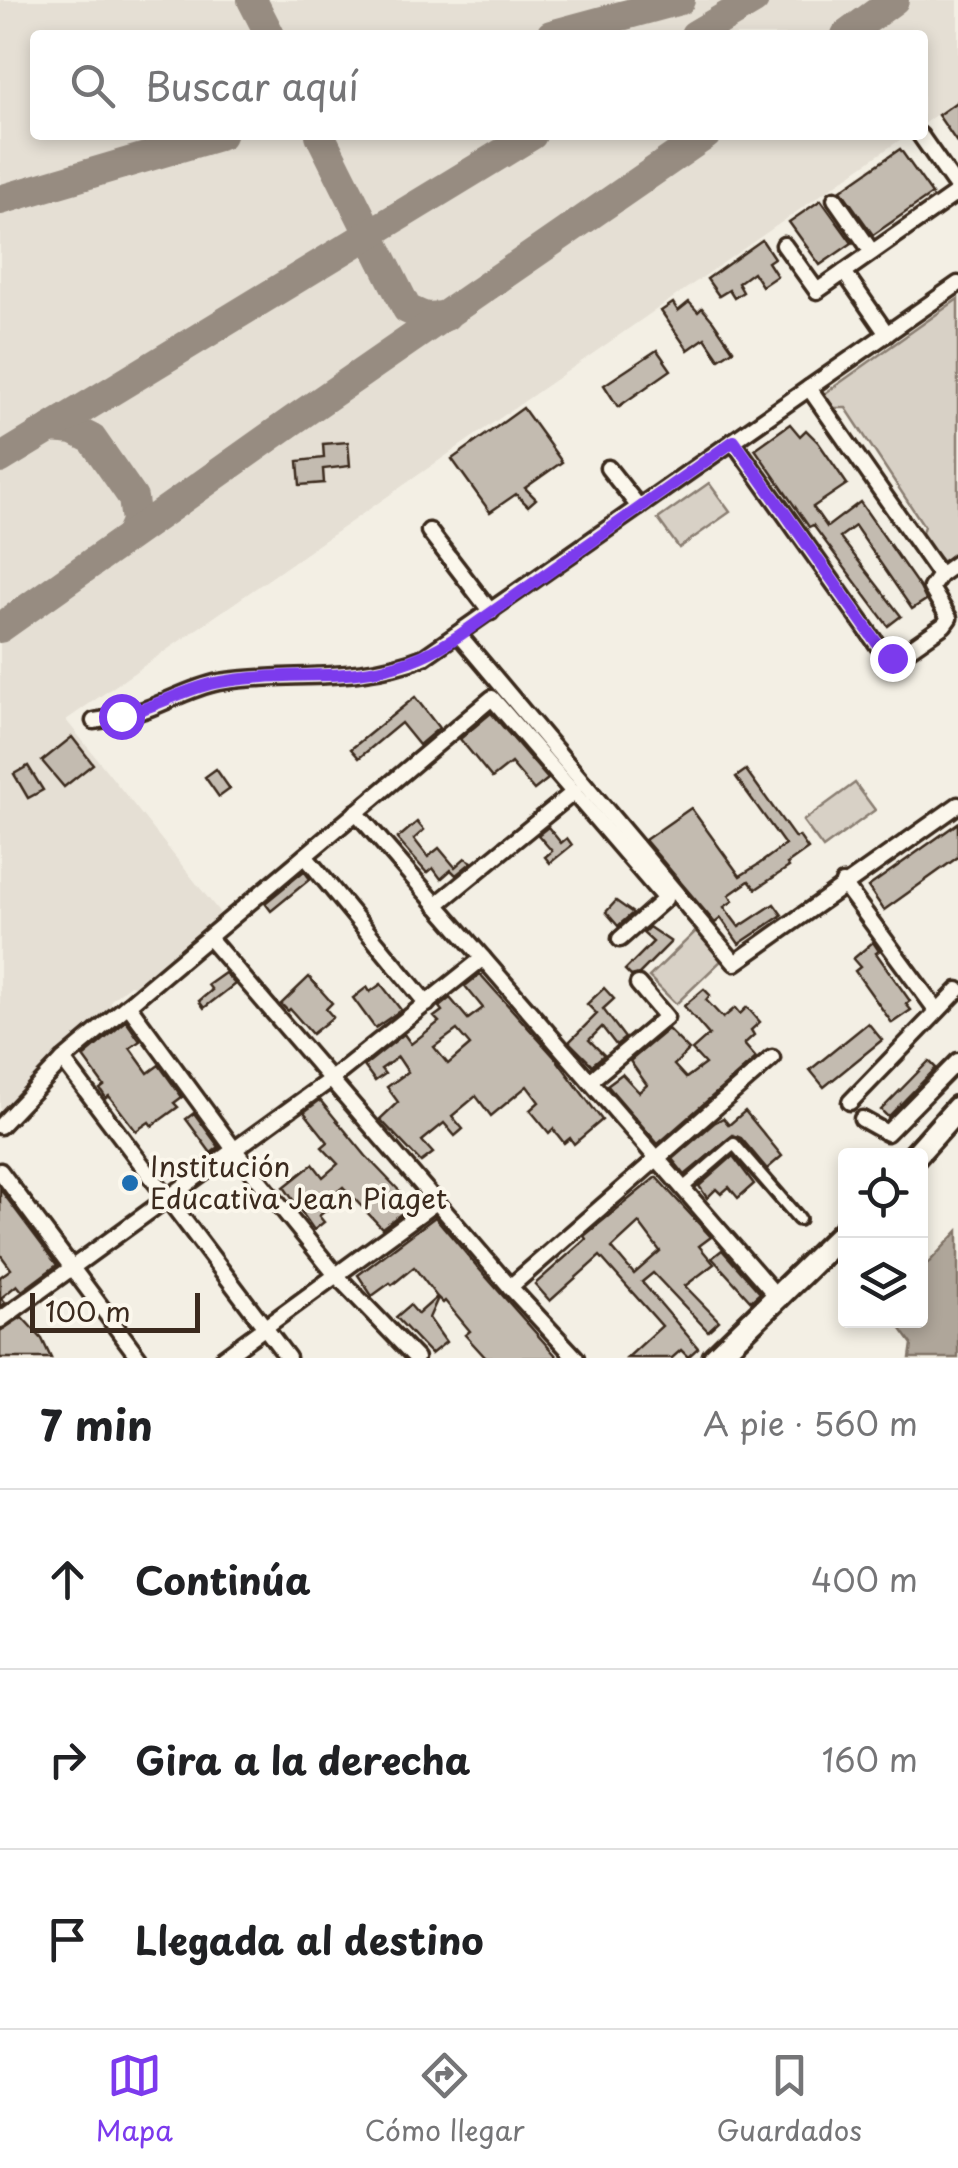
<!DOCTYPE html>
<html lang="es">
<meta charset="utf-8">
<style>
body{margin:0;font-family:"Playpen Sans",sans-serif;background:#f2f2f2;color:#202124}
.controls{position:absolute;right:30px;bottom:30px;display:grid;overflow:hidden;border-radius:10px;box-shadow:0 5px 15px #0003}
.controls button{width:90px;height:90px;display:grid;place-items:center;padding:0;border:0;border-bottom:2px solid #e0e0e0;background:#fff;color:#202124;font:50px sans-serif}
.scale{position:absolute;left:30px;bottom:25px;width:170px;box-sizing:border-box;padding-left:10px;border:5px solid #3b2a1e;border-top:0;font-size:28px;line-height:35px;white-space:nowrap;color:#3b2a1e;-webkit-text-stroke:8px #fbf7ec;paint-order:stroke}
.stop{position:absolute;width:30px;height:30px;margin:-22px;border:8px solid #7c3aed;border-radius:50%;background:#fff}
.stop.end{background:#7c3aed;border-color:#fff;box-shadow:0 2px 10px #0008}
.list{margin:0;padding:0;list-style:none}
h2{display:flex;justify-content:space-between;align-items:center;height:130px;margin:0;padding:0 40px;font-size:42px}
h2 small{font-size:32px;font-weight:400;color:#757577}
.list li{display:grid;grid-template-columns:65px 1fr auto;gap:30px;align-items:center;box-sizing:border-box;height:180px;padding:0 40px;border-top:2px solid #e0e0e0}
.list b{display:block;font-size:38px;white-space:nowrap}
.list em{font-size:32px;font-style:normal;color:#757577}
.icon{flex:none;width:55px;height:55px;fill:none;stroke:currentColor;stroke-width:2;stroke-linecap:round;stroke-linejoin:round}
.map{position:relative;flex:none;width:958px;height:1358px;overflow:hidden}
.search{position:absolute;background:#fff;box-shadow:0 5px 15px #0003;left:30px;right:30px;top:30px;height:110px;display:flex;align-items:center;gap:25px;box-sizing:border-box;padding:0 35px;border-radius:10px;color:#757577;font-size:38px}
.sheet{height:670px;background:#fff}
nav{display:flex;justify-content:space-around;align-items:center;box-sizing:border-box;height:140px;border-top:2px solid #e0e0e0;background:#fff;font-size:28px;color:#757577}
nav a{display:grid;justify-items:center;gap:5px}
nav .on{color:#7c3aed}
.map>svg:first-child{display:block}
.built{fill:#e5dfd4}
.green{fill:#d8d1c6;stroke:#8a7e72;stroke-width:2.5}
.water{fill:#afa69a;stroke:#817468;stroke-width:2.5}
.lines{fill:none;stroke-linecap:round;stroke-linejoin:round}
.taxiway{stroke:#978c81;stroke-width:30}
.building{fill:#c3bbb0;stroke:#3b2a1e;stroke-width:2.5;fill-rule:evenodd}
.pedestrian-casing{stroke:#3b2a1e;stroke-width:18}
.minor-casing{stroke:#3b2a1e;stroke-width:21}
.primary-casing{stroke:#3b2a1e;stroke-width:30}
.pedestrian{stroke:#fbf7ec;stroke-width:10}
.minor{stroke:#fbf7ec;stroke-width:14}
.primary{stroke:#fbf7ec;stroke-width:22}
.route{stroke:#7c3aed;stroke-width:12}
.poi-dot{fill:#1f6fb2;stroke:#fbf7ec;stroke-width:4}
.labels{text-anchor:middle;stroke-width:8;stroke-linejoin:round;paint-order:stroke}
.poi-label{font-size:28px;fill:#3b2a1e;stroke:#fbf7ec;text-anchor:start}
</style>
<div class="map">
<svg width="958" height="1358" viewBox="0 0 958 1358">
<rect width="100%" height="100%" fill="#f3efe4"/>
<filter id="ink" filterUnits="userSpaceOnUse"><feTurbulence type="fractalNoise" baseFrequency=".01" numOctaves="2"/><feDisplacementMap in="SourceGraphic" scale="20" xChannelSelector="R" yChannelSelector="G"/><feConvolveMatrix kernelMatrix="1 2 1 2 8 2 1 2 1" color-interpolation-filters="sRGB"/></filter>
<g filter="url(#ink)">
<polygon class="built" points="0,0 958,0 958,99 923,124 923,35 35,35 35,135 907,135 66,720 220,913 134,986 130,985 111,1000 111,1007 53,1058 0,1115"/>
<g class="green">
<polygon points="958,299 958,552 943,562 921,536 924,526 846,408 834,408 824,394"/>
<polygon points="709,483 730,512 679,548 658,519"/>
<polygon points="855,783 875,810 823,848 803,821"/>
<polygon points="696,931 723,959 676,1004 649,977"/>
</g>
<polygon class="water" points="958,1231 958,1358 910,1358 912,1344 895,1321 920,1320 921,1271"/>
<g class="lines">
<g class="taxiway">
<polyline points="252,0 270,35"/>
<polyline points="551,35 680,0"/>
<polyline points="695,35 754,0"/>
<polyline points="846,35 894,0"/>
<polyline points="320,135 407,309 425,317 446,316"/>
<polyline points="0,200 221,135"/>
<polyline points="51,428 74,430 92,439 133,498 136,522 130,535"/>
<polyline points="0,459 532,135"/>
<polyline points="0,628 292,421 706,135"/>
</g>
</g>
<g class="building">
<polygon points="958,101 958,144 938,115"/>
<polygon points="900,149 932,194 873,235 841,190"/>
<polygon points="821,200 852,243 820,265 789,222"/>
<polygon points="762,240 774,258 768,262 777,276 762,286 753,272 738,283 743,292 734,298 729,290 719,296 707,279"/>
<polygon points="689,302 698,312 702,308 713,321 733,350 719,359 705,338 688,350 661,311 673,303 678,311"/>
<polygon points="657,350 671,370 618,407 604,385"/>
<polygon points="523,408 562,462 525,488 536,499 528,506 516,494 490,512 452,459"/>
<polygon points="790,424 800,436 806,430 818,442 847,484 813,507 827,527 860,502 920,588 926,600 912,609 855,526 840,537 901,616 888,626 813,525 809,527 755,449"/>
<polygon points="348,442 350,466 323,469 324,483 300,485 298,461 324,458 323,444"/>
<polygon points="415,697 439,728 419,745 401,723 359,758 351,749"/>
<polygon points="491,713 548,779 534,790 511,763 492,778 460,739"/>
<polygon points="72,737 93,764 64,787 42,761"/>
<polygon points="28,766 43,790 28,798 14,774"/>
<polygon points="216,769 230,789 219,797 205,777"/>
<polygon points="746,770 795,838 799,836 808,849 787,864 789,867 756,889 749,881 729,895 733,901 724,907 739,927 774,904 782,915 739,944 721,918 715,923 645,840 691,808 740,876 759,864 785,845 736,777"/>
<polygon points="417,822 424,830 414,839 428,857 439,848 455,867 465,858 472,862 456,875 451,870 441,879 433,868 427,873 397,839"/>
<polygon points="958,823 958,857 884,910 868,887"/>
<polygon points="548,827 561,843 567,838 572,845 550,863 545,857 552,851 538,835"/>
<polygon points="304,871 310,879 271,911 265,903"/>
<polygon points="616,901 633,913 618,926 606,912"/>
<polygon points="649,927 671,942 639,974 631,976 625,970 653,942 643,933"/>
<polygon points="873,942 879,951 876,953 910,1001 906,1004 911,1010 892,1023 855,971 860,967 853,959"/>
<polygon points="225,973 235,984 204,1008 199,1001 212,990 208,985"/>
<path d="M480 974 557 1060 602 1120 574 1144 570 1138 564 1143 553 1129 549 1133 530 1110 539 1102 527 1086 491 1116 476 1096 452 1116 463 1129 455 1136 444 1123 422 1141 433 1153 421 1162 380 1119 398 1102 387 1087 408 1072 398 1057 381 1069 385 1074 375 1081 364 1066 404 1034 411 1044 439 1022 434 1017 442 1011 439 1007 450 998 468 1019 483 1008 465 986ZM457 1030 470 1045 448 1064 434 1047Z"/>
<polygon points="309,977 332,1003 326,1009 333,1017 312,1034 290,1009 288,1011 281,1004"/>
<polygon points="381,984 401,1010 375,1028 353,998 367,987 370,992"/>
<polygon points="604,988 614,999 603,1009 625,1038 616,1045 602,1027 589,1040 604,1055 592,1065 569,1042 597,1014 587,1004"/>
<polygon points="704,989 710,995 706,1000 723,1018 735,1008 740,1014 747,1007 760,1022 751,1030 754,1035 744,1044 756,1058 658,1144 607,1085 622,1074 639,1092 647,1085 630,1061 668,1029 689,1050 674,1065 686,1078 705,1064 692,1050 709,1035 684,1006"/>
<polygon points="126,1021 140,1041 130,1048 148,1073 159,1065 182,1097 174,1103 178,1107 152,1126 149,1122 136,1131 109,1096 106,1098 100,1089 104,1086 83,1057"/>
<polygon points="868,1023 882,1040 824,1087 810,1070"/>
<polygon points="929,1061 936,1068 888,1117 881,1110"/>
<polygon points="320,1100 366,1156 413,1205 382,1228 343,1187 327,1200 331,1206 319,1216 324,1222 314,1230 284,1187 313,1164 323,1177 338,1164 322,1147 328,1142 304,1112"/>
<polygon points="745,1111 782,1156 767,1169 741,1138 733,1135 685,1175 672,1159 714,1123 723,1118 729,1125"/>
<polygon points="194,1113 219,1147 211,1153 186,1119"/>
<polygon points="733,1156 754,1184 738,1198 729,1187 721,1194 716,1189 707,1198 699,1186"/>
<path d="M656 1177 711 1237 699 1246 714 1264 685 1286 719 1321 708 1331 653 1273 642 1282 698 1348 688 1357 681 1350 672 1358H627L662 1326 600 1256 550 1301 535 1284 586 1239 584 1236ZM639 1223 660 1251 634 1274 612 1248Z"/>
<polygon points="0,1189 57,1265 22,1291 17,1285 1,1298 5,1303 0,1307 0,1277 11,1269 0,1254"/>
<polygon points="435,1217 480,1270 558,1358 486,1358 465,1335 470,1331 445,1301 443,1303 438,1298 429,1318 446,1342 431,1354 396,1317 410,1305 418,1314 437,1297 414,1267 392,1285 390,1283 372,1296 358,1275"/>
<polygon points="722,1250 760,1293 751,1301 712,1258"/>
<polygon points="22,1317 42,1339 51,1358 0,1358 0,1331"/>
</g>
<g class="lines">
<defs>
<polyline id="pedestrian" points="683,1188 734,1144 799,1219"/>
<g id="minor">
<polyline points="920,135 958,189"/>
<polyline points="835,199 872,252"/>
<polyline points="784,245 817,291 958,192"/>
<polyline points="844,272 887,334"/>
<polyline points="809,388 940,575"/>
<polyline points="733,441 886,657 897,658 944,625 949,618 931,588 940,575 958,562"/>
<polyline points="608,468 639,507"/>
<polyline points="429,531 491,612"/>
<polyline points="459,635 735,963 958,805"/>
<path d="M94 721C112 718 130 715 147 709 171 700 193 687 219 682 288 671 357 684 424 657L958 284"/>
<polyline points="356,812 779,1299"/>
<polyline points="305,856 427,1004"/>
<polyline points="843,883 937,1011"/>
<polyline points="436,905 574,792"/>
<polyline points="209,938 510,1287 576,1358"/>
<polyline points="128,1005 233,1148 336,1275 416,1358"/>
<polyline points="63,1060 288,1358"/>
<polyline points="590,1081 666,1017 638,984"/>
<polyline points="850,1102 958,990"/>
<polyline points="862,1119 887,1133 958,1061"/>
<polyline points="0,1126 63,1060 492,698 665,899 620,939"/>
<polyline points="0,1171 139,1358"/>
<polyline points="510,1287 772,1058"/>
<polyline points="0,1320 330,1080 483,958"/>
<polyline points="223,1358 436,1202"/>
</g>
<g id="primary">
<polyline points="915,1156 958,1108"/>
<polyline points="715,1358 846,1230"/>
</g>
</defs>
<use href="#pedestrian" class="pedestrian-casing"/>
<use href="#minor" class="minor-casing"/>
<use href="#primary" class="primary-casing"/>
<use href="#pedestrian" class="pedestrian"/>
<use href="#minor" class="minor"/>
<use href="#primary" class="primary"/>
</g>
</g>
<g class="lines" filter="url(#ink)">
<path class="route" d="M121 716C153 708 182 690 215 683 310 665 372 694 460 635L734 441 886 656 892 658"/>
</g>
<circle class="poi-dot" cx="130" cy="1183" r="10"/>
<g class="labels">
<g class="poi-label">
<text x="150" y="1177">Institución<tspan x="150" dy="32">Educativa Jean Piaget</tspan></text>
</g>
</g>
</svg>
<div class="controls">
<button><svg class="icon" aria-label="locate" viewBox="0 0 24 24"><circle cx="12" cy="12" r="6"/><path d="M12 2v4M12 18v4M2 12h4M18 12h4"/></svg></button>
<button><svg class="icon" aria-label="layers" viewBox="0 0 24 24"><path d="M12 4l9 5-9 5-9-5zM3 14l9 5 9-5"/></svg></button>
</div>
<div class="scale">100 m</div>
<div class="stop" style="left:121px;top:716px"></div>
<div class="stop end" style="left:892px;top:658px"></div>
<div class="search"><svg class="icon" aria-label="search" viewBox="0 0 24 24"><circle cx="10" cy="10" r="6"/><path d="M15 15l6 6"/></svg>Buscar aquí</div>
</div>
<section class="sheet">
<h2>7 min<small>A pie · 560 m</small></h2>
<ul class="list">
<li><svg class="icon" aria-label="ahead" viewBox="0 0 24 24"><path d="M12 20V5M6 11l6-6 6 6"/></svg><div><b>Continúa</b></div><em>400 m</em></li>
<li><svg class="icon" aria-label="right" viewBox="0 0 24 24"><path d="M7 20v-9h11M14 6l5 5-5 5"/></svg><div><b>Gira a la derecha</b></div><em>160 m</em></li>
<li><svg class="icon" aria-label="arrive" viewBox="0 0 24 24"><path d="M6 21V4h12l-3 4 3 4H6"/></svg><div><b>Llegada al destino</b></div></li>
</ul>
</section>
<nav>
<a class="on"><svg class="icon" aria-label="map" viewBox="0 0 24 24"><path d="M3 6l6-2 6 2 6-2v14l-6 2-6-2-6 2zM9 4v14M15 6v14"/></svg>Mapa</a>
<a><svg class="icon" aria-label="directions" viewBox="0 0 24 24"><path d="M12 3l9 9-9 9-9-9zM9 14v-3h6M13 9l2 2-2 2"/></svg>Cómo llegar</a>
<a><svg class="icon" aria-label="saved" viewBox="0 0 24 24"><path d="M7 4h10v16l-5-4-5 4z"/></svg>Guardados</a>
</nav>
